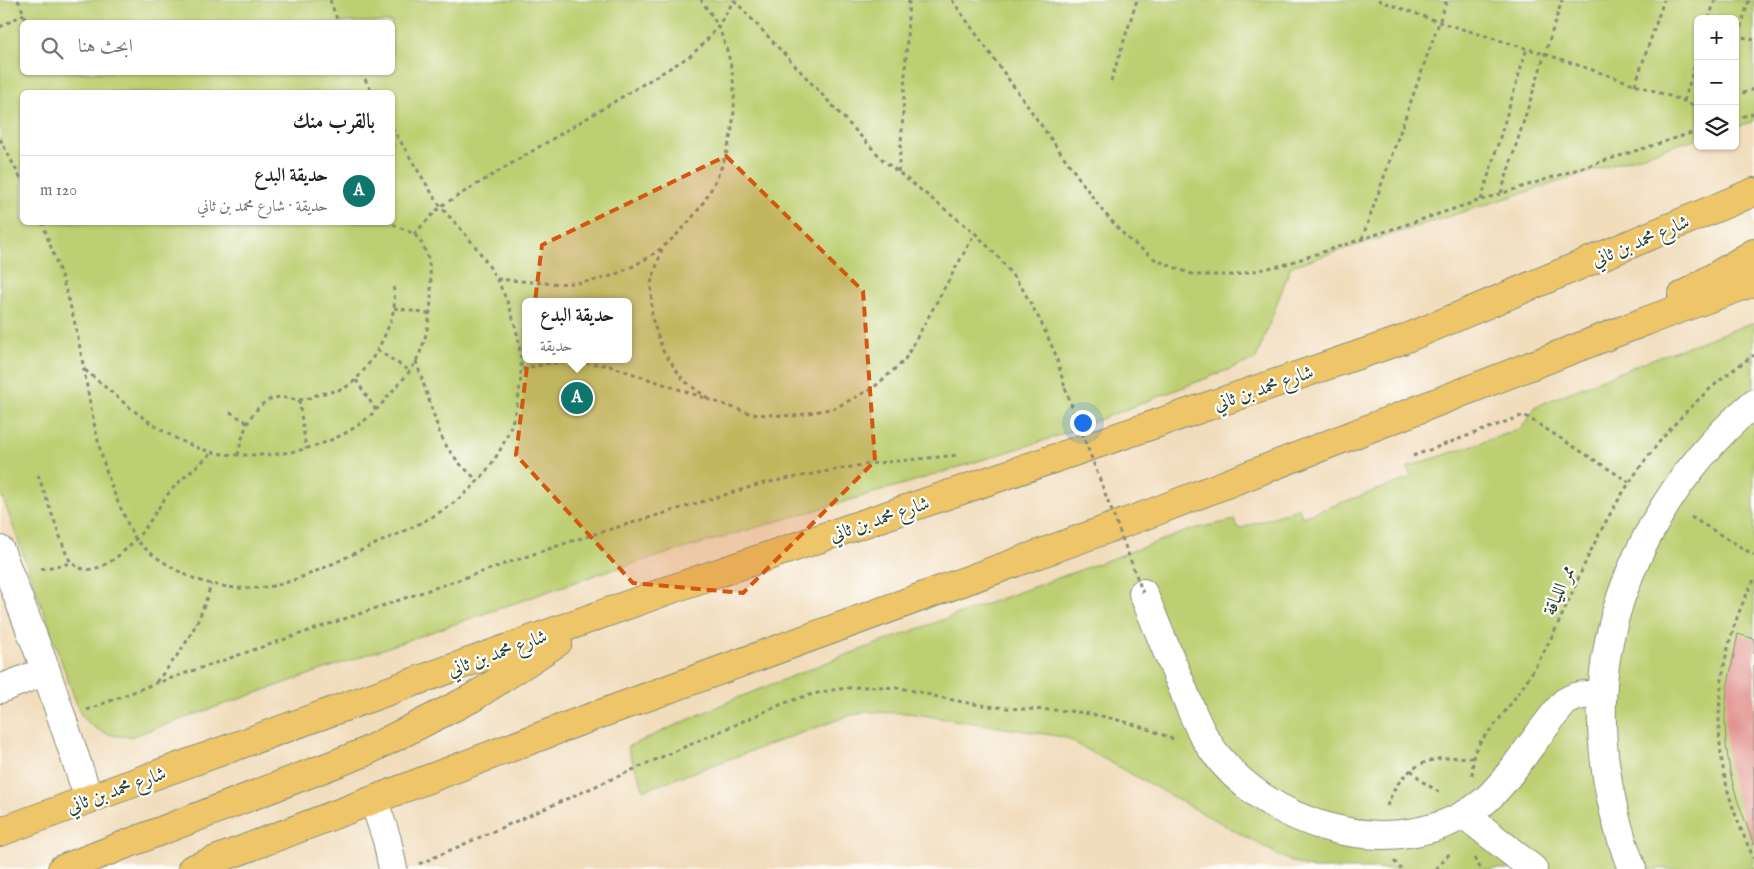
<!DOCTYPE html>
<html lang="ar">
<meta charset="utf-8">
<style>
body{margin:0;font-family:"IM FELL English",Amiri,serif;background:#f2f2f2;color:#202124;direction:rtl}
.controls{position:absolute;right:15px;top:15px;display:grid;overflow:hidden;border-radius:8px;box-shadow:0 1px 4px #0004}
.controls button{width:45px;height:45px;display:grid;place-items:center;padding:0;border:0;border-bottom:1px solid #e0e0e0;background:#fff;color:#202124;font:25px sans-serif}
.you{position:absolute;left:1082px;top:422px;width:18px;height:18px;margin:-12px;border:4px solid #fff;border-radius:50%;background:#1a73e8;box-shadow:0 0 0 8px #1a73e833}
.badge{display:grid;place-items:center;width:32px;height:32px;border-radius:50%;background:#0f766e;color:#fff;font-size:16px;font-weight:700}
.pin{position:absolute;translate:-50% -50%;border:2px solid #fff;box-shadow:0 1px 5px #0006}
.popup{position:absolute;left:522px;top:298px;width:110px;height:65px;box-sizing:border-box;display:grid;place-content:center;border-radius:8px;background:#fff;filter:drop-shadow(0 1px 4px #0005);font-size:16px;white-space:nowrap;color:#757577}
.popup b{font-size:19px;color:#202124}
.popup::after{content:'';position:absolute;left:50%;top:100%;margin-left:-10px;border:10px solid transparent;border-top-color:#fff}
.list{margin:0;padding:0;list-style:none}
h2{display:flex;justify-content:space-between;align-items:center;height:65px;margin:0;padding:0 20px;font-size:21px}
h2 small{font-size:16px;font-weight:400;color:#757577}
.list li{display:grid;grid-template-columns:32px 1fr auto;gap:15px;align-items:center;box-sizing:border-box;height:70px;padding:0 20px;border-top:1px solid #e0e0e0}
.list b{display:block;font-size:19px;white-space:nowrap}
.list p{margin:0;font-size:16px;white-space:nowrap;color:#757577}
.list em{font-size:16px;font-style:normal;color:#757577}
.icon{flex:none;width:28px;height:28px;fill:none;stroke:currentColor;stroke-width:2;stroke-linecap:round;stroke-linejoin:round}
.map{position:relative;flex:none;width:1754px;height:869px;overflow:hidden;direction:ltr}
.search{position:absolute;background:#fff;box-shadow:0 1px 4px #0004;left:20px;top:20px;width:375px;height:55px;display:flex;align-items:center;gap:12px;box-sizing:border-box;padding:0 18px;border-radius:8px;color:#757577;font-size:19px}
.panel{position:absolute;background:#fff;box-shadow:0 1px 4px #0004;left:20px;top:90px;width:375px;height:135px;border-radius:8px;direction:rtl}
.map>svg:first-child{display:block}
.green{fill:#bdcf72;stroke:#6e8653;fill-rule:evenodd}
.building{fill:#e39492}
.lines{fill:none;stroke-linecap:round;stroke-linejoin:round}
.minor-casing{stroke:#888c78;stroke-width:30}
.major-casing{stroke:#888c78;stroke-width:30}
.path{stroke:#888c78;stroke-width:3;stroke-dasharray:4 4;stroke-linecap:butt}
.minor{stroke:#fff;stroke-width:28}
.major{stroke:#eec569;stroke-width:28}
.path-bridge{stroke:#888c78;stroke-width:3;stroke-dasharray:4 4;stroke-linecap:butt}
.marked{fill:#d45610;fill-opacity:0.2;stroke:#d45610;stroke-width:4;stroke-dasharray:10 6;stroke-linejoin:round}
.labels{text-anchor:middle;stroke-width:4.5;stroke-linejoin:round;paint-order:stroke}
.street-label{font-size:19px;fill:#1f3d34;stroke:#fdfcf7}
</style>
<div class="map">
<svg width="1754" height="869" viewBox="0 0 1754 869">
<rect width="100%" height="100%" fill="#fdfcf7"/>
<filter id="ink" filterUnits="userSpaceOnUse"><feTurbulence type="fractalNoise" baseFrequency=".02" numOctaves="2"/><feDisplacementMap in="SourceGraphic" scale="10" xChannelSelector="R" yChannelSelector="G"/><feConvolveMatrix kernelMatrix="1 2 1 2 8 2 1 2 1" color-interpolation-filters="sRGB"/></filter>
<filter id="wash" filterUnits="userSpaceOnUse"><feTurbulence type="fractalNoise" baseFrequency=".0096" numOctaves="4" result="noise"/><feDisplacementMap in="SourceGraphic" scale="20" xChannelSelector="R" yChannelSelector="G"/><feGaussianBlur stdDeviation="1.12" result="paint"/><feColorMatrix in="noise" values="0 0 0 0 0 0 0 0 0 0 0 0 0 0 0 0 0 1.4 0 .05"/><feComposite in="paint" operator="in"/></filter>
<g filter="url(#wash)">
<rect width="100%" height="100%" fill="#f1dcbb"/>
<g class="green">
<path d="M0 0H1754V121L1735 127V19H1698V138L1291 266 1256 359 1052 438 918 480 598 574 133 736C110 738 93 731 80 713L0 490ZM22 22H392V72H22ZM392 92V222H22V92ZM526 302H628V359H526Z"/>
<polygon points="1754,322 1754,869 1312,869 1286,859 1064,737 908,713 867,712 848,716 644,790 627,747 730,701 835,659 1193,529 1235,520 1239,529 1299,508 1302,517 1411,478 1408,467 1521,429 1536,406 1647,361"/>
</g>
<g id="blocks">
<polygon class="building" points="1738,634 1754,639 1754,845 1737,799 1730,772 1726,744 1725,716 1727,689"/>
</g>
</g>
<g filter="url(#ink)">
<use href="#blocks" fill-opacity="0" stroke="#888c78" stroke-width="1"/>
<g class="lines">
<defs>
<g id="minor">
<polyline points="0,550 46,671 89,799"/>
<path d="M1143 593C1156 624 1168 654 1181 684 1189 704 1196 725 1208 743 1263 827 1395 867 1481 804 1494 794 1504 781 1514 768 1531 746 1546 723 1565 702 1577 694 1588 693 1602 697"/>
<polyline points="0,689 46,671"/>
<polyline points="374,801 387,840 393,869"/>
<polyline points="1465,815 1533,869"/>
<path d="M1632 869C1611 814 1600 758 1602 699 1606 586 1669 475 1754 403"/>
</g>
<g id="major">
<polyline points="1682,296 1754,253"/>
<polyline points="0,832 89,799 683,585 1402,340 1754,192"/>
<polyline points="62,869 363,753 472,698 558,642"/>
<polyline points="192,869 570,725 1154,512 1646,321 1754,282"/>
</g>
</defs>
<use href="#minor" class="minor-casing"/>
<use href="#major" class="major-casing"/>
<g class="path">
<polyline points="18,0 24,14 26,22"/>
<polyline points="330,0 338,22"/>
<polyline points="734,0 883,160 975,233 1000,259 1022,288 1040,320 1055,353 1065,388"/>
<polyline points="952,0 1101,209 1127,238 1156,260 1194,275 1235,275 1283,265 1481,200 1698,131"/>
<polyline points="1378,0 1439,22 1545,54 1684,101 1698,108"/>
<polyline points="1709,19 1715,0"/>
<polyline points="0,27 24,14"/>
<polyline points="1735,35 1754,40"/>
<polyline points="1738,35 1749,0"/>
<polyline points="361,72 372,92"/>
<polyline points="1111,81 1137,0"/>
<polyline points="1635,85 1664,0"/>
<polyline points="1735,96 1754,89"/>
<polyline points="1684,101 1698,55"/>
<polyline points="1735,119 1754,113"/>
<polyline points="0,139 22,181"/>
<polyline points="898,172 902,131 909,0"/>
<polyline points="1501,193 1562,0"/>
<polyline points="1481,200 1527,48"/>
<path d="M42 222C54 256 67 289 75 324 89 387 94 454 123 513 127 521 130 531 135 538 144 550 163 562 175 569 203 586 240 592 273 586 305 579 341 559 371 546 409 529 448 513 476 483 512 445 528 389 518 338 510 298 491 264 465 234 457 224 447 215 439 204 423 180 408 153 392 128"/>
<path d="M414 234 441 206 690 56C710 39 721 23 734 0"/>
<polyline points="1362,239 1447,0"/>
<polyline points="662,249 651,283 652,318 663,351 683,380 709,399"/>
<path d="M497 279C536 282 576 289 613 275 710 239 762 124 719 29 715 19 707 9 701 0"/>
<polyline points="394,308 429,314"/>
<polyline points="377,350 410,371"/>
<polyline points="416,361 440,434 448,449 460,464 478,481"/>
<polyline points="522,369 551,363 580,362 610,366 752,414 794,416 835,408 873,388 904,361 975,233"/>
<path d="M85 370C125 403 160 438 211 452 224 455 239 455 253 455 295 456 347 441 377 409 382 404 387 397 392 392 397 385 404 379 409 372 425 351 431 318 431 292 431 273 430 250 415 235 412 232 395 226 389 222"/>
<polyline points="356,380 376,410"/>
<polyline points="299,400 306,449"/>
<polyline points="230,412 248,423"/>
<path d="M238 455C242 435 249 410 269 400 282 393 290 402 306 399 311 398 315 395 320 394 329 392 337 391 346 387 366 376 391 330 394 307 395 300 394 292 393 284"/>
<polyline points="1413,456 1524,415 1629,482"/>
<path d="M38 475 67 556C85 587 120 557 136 539 151 523 160 502 175 486 187 474 200 464 213 452"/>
<polyline points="1691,517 1754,555"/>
<polyline points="41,569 71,563"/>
<path d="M1754 580C1719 644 1709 728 1730 798 1736 819 1745 839 1754 859"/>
<path d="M156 682C184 649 199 626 211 584"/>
<polyline points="87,710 151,685 572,541 764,483 867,464 959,455"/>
<polyline points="1411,770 1423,782 1442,794"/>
<path d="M1472 775C1473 766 1472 756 1476 749 1481 739 1490 731 1497 722 1514 700 1530 677 1543 653 1560 623 1572 592 1586 561 1623 480 1680 404 1754 355"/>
<path d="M1387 806C1402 763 1431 755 1473 758"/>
<polyline points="1474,858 1481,869"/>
<polyline points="1394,861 1401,869"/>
<path d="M419 864 782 704C822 689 862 683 905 689 916 691 927 694 938 697 958 701 977 705 997 707 1021 710 1045 709 1069 711 1106 715 1141 725 1175 740"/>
<polyline points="1436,869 1452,851"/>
</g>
<use href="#minor" class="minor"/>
<use href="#major" class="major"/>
<polyline class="path-bridge" points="1065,388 1143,593"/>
</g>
</g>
<path class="marked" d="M726 156 863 291 875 461 743 593 633 583 516 455 542 245Z"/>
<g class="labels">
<g class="street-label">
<text transform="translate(1640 240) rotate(-23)" y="7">شارع محمد بن ثاني</text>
<text transform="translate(1263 387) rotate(-19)" y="7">شارع محمد بن ثاني</text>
<text transform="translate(879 518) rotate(-19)" y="7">شارع محمد بن ثاني</text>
<text transform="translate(1558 590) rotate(-66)" y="7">ممر اللياقة</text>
<text transform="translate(497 652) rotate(-20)" y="7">شارع محمد بن ثاني</text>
<text transform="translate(116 789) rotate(-20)" y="7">شارع محمد بن ثاني</text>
</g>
</g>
</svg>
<div class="controls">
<button>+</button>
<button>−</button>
<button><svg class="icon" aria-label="layers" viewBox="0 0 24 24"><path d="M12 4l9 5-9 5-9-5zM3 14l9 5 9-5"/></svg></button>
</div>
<div class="you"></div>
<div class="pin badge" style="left:577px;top:398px">A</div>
<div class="popup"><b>حديقة البدع</b>حديقة</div>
<div class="search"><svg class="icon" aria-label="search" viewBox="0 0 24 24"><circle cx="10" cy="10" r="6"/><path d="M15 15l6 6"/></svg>ابحث هنا</div>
<section class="panel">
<h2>بالقرب منك<small></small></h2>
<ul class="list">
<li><span class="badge">A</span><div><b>حديقة البدع</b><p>حديقة · شارع محمد بن ثاني</p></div><em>120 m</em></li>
</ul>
</section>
</div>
